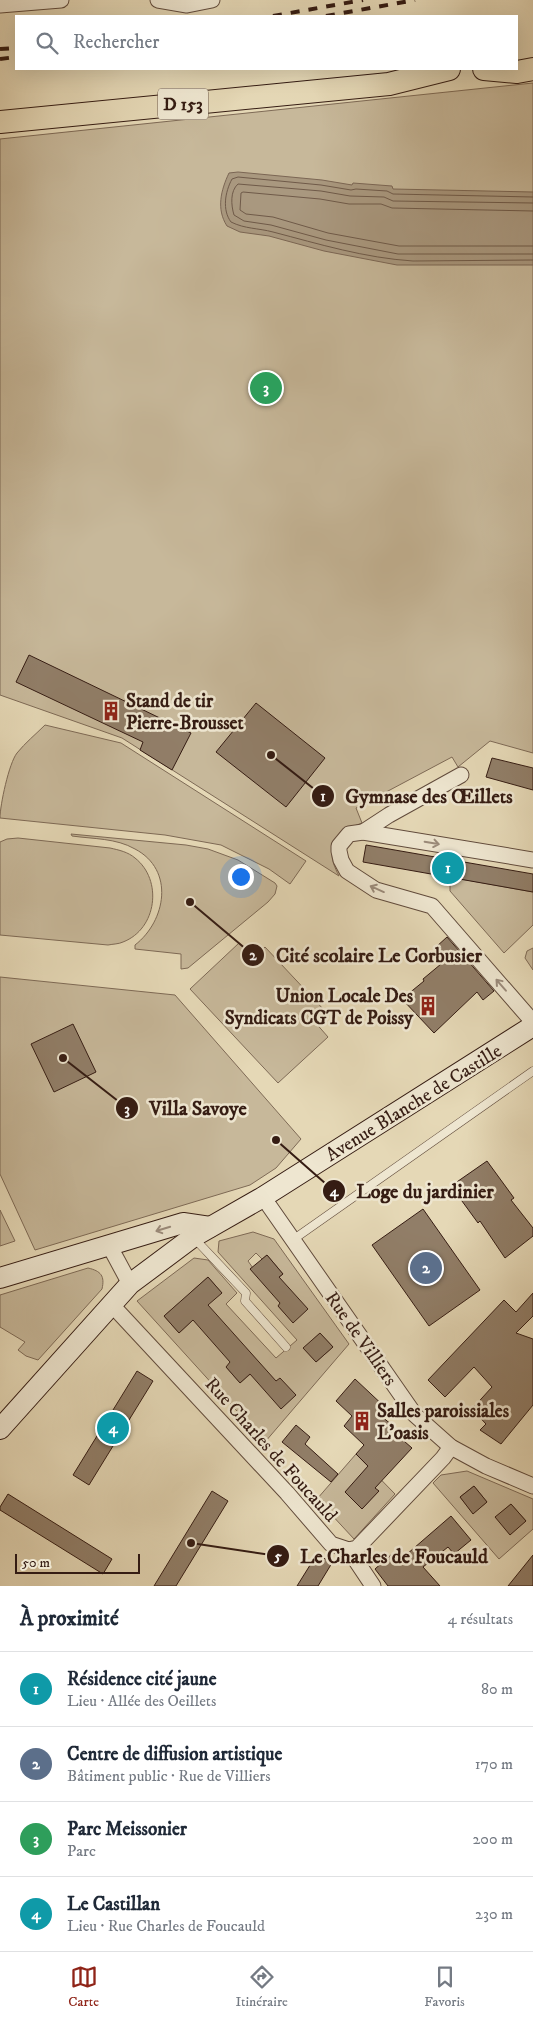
<!DOCTYPE html>
<html lang="fr">
<meta charset="utf-8">
<style>
body{margin:0;font-family:"IM FELL DW Pica",serif;background:#f6f6f7;color:#1f2937}
.scale{position:absolute;left:15px;bottom:12px;width:125px;box-sizing:border-box;padding-left:5px;border:2px solid #351c13;border-top:0;font-size:14px;line-height:18px;white-space:nowrap;color:#351c13;-webkit-text-stroke:4px #eee6d0;paint-order:stroke}
.you{position:absolute;left:240px;top:876px;width:18px;height:18px;margin:-12px;border:4px solid #fff;border-radius:50%;background:#1a73e8;box-shadow:0 0 0 8px #1a73e833}
.badge{display:grid;place-items:center;width:32px;height:32px;border-radius:50%;background:#8f2418;color:#fff;font-size:16px;font-weight:700}
.pin{position:absolute;translate:-50% -50%;border:2px solid #fff;box-shadow:0 1px 5px #0006}
.list{margin:0;padding:0;list-style:none}
h2{display:flex;justify-content:space-between;align-items:center;height:65px;margin:0;padding:0 20px;font-size:21px}
h2 small{font-size:16px;font-weight:400;color:#747a83}
.list li{display:grid;grid-template-columns:32px 1fr auto;gap:15px;align-items:center;box-sizing:border-box;height:75px;padding:0 20px;border-top:1px solid #e0e1e3}
.list b{display:block;font-size:19px;white-space:nowrap}
.list p{margin:0;font-size:16px;white-space:nowrap;color:#747a83}
.list em{font-size:16px;font-style:normal;color:#747a83}
.icon{flex:none;width:28px;height:28px;fill:none;stroke:currentColor;stroke-width:2;stroke-linecap:round;stroke-linejoin:round}
.map{position:relative;flex:none;width:533px;height:1586px;overflow:hidden}
.search{position:absolute;background:#fff;box-shadow:0 5px 20px #0002;left:15px;right:15px;top:15px;height:55px;display:flex;align-items:center;gap:12px;box-sizing:border-box;padding:0 18px;border-radius:0px;color:#747a83;font-size:19px}
.sheet{height:365px;background:#fff}
nav{display:flex;justify-content:space-around;align-items:center;box-sizing:border-box;height:70px;border-top:1px solid #e0e1e3;background:#fff;font-size:14px;color:#747a83}
nav a{display:grid;justify-items:center;gap:2px}
nav .on{color:#8f2418}
.map>svg:first-child{display:block}
.green{fill:#c7b89a;stroke:#7e6a56;fill-rule:evenodd}
.water{fill:#a9987f;stroke:#7b6654}
.lines{fill:none;stroke-linecap:round;stroke-linejoin:round}
.shore{stroke:#6f5a49;stroke-width:1}
.building{fill:#917e68;stroke:#351c13}
.lane-casing{stroke:#614b3c;stroke-width:9}
.street-casing{stroke:#614b3c;stroke-width:17}
.secondary-casing{stroke:#351c13;stroke-width:22}
.primary-casing{stroke:#351c13;stroke-width:24}
.lane{stroke:#eee6d0;stroke-width:8}
.street{stroke:#eee6d0;stroke-width:15}
.secondary{stroke:#eee6d0;stroke-width:20}
.primary{stroke:#e5d8b6;stroke-width:22}
.rail{stroke:#351c13;stroke-width:4;stroke-dasharray:9 9;stroke-linecap:butt}
.oneway{stroke:#9b8b7b}
.labels{text-anchor:middle;stroke-width:5;stroke-linejoin:round;paint-order:stroke}
.shield{fill:#eee6d0;stroke:#6c594c;stroke-width:1}
.shield-label{font-size:18px;font-weight:bold;fill:#351c13}
.poi-label{font-size:19px;font-weight:bold;fill:#351c13;stroke:#eee6d0;text-anchor:start}
.street-label{font-size:19px;fill:#351c13;stroke:#eee6d0}
.leader{fill:none;stroke:#351c13;stroke-width:2}
.callout-dot{fill:#351c13;stroke:#eee6d0;stroke-width:2}
.mark-label{font-size:15px;text-anchor:middle;font-weight:bold;fill:#fff}
.callout-label{font-size:20px;text-anchor:middle;font-weight:bold;fill:#351c13;stroke:#eee6d0;stroke-width:5;stroke-linejoin:round;paint-order:stroke}
</style>
<div class="map">
<svg width="533" height="1586" viewBox="0 0 533 1586">
<rect width="100%" height="100%" fill="#e5d8b6"/>
<filter id="stains"><feTurbulence type="fractalNoise" baseFrequency=".004" numOctaves="4"/><feColorMatrix values="0 0 0 0 .2 0 0 0 0 .09 0 0 0 0 .02 0 0 0 .5 -.17"/></filter>
<radialGradient id="worn" r=".72"><stop offset=".6" stop-color="#630" stop-opacity="0"/><stop offset="1" stop-color="#630" stop-opacity=".3"/></radialGradient>
<g class="green">
<path d="M533 83V753L490 741 458 767 452 757 356 808 362 823 341 831C330 851 329 856 339 876L122 738 0 695V139Z"/>
<path d="M45 725 121 743 306 861 290 884 269 869 221 845 165 835 0 818C0 805 9 763 17 753 25 743 36 734 45 725Z"/>
<path d="M71 834 186 845 208 849 238 860 275 883 277 886 275 894 268 902 188 968 181 969V954L135 949V945C166 921 175 870 135 849 116 838 93 839 72 836Z"/>
<path d="M18 838 110 848C119 850 128 852 135 858 163 880 157 929 123 942 119 944 113 944 108 945L0 935V842L7 839Z"/>
<polygon points="450,877 533,892 533,925 504,953 450,891"/>
<polygon points="239,943 253,958 265,947 325,1011 314,1021 328,1037 278,1083 190,989"/>
<polygon points="533,948 533,970 525,958 527,951"/>
<polygon points="0,977 175,995 301,1139 276,1168 250,1185 35,1250 0,1174"/>
<polygon points="0,1210 15,1241 0,1246"/>
<path d="M253 1232 274 1239 349 1344 265 1442 137 1301 194 1258 208 1260 237 1293 226 1304 276 1358 297 1340 218 1252 219 1241ZM256 1253 262 1259 267 1255 283 1274 267 1288 248 1261ZM208 1277 222 1293H190ZM293 1293V1322L278 1306ZM179 1303 193 1320 179 1333 164 1316ZM320 1333 333 1347 316 1362 304 1348ZM246 1348 261 1365 240 1383 226 1367Z"/>
<path d="M88 1268C101 1271 105 1276 102 1289L38 1360 26 1356 18 1350 25 1342 0 1327V1295Z"/>
<path d="M356 1454 395 1494 354 1539 317 1499ZM378 1491 362 1509 345 1492Z"/>
<path d="M467 1471 533 1499V1529L499 1559 433 1483 441 1475ZM474 1486 487 1502 473 1513 460 1497ZM511 1504 526 1521 496 1517Z"/>
</g>
<path class="water" d="M238 172 322 180 352 185 353 183 392 186 393 189 533 192V265H397L324 251 269 236 240 232 227 226C216 209 221 190 229 173Z"/>
<g class="lines">
<g class="shore">
<path d="M533 197 393 194 387 191 356 189 351 190 321 185 238 177 232 179C225 192 222 210 231 222 245 229 258 228 273 232 319 244 365 258 413 261L533 260"/>
<path d="M533 203 393 201 384 197 350 196 321 191 238 184C230 191 231 205 234 215L244 221 271 225 326 240 398 254H533"/>
<polyline points="533,211 392,208 381,204 349,204 320,199 243,192 241,193 240,210 246,214 273,217 328,233 399,246 533,246"/>
</g>
</g>
<g class="building">
<polygon points="29,655 191,733 172,770 140,750 143,742 16,682"/>
<polygon points="256,703 325,758 286,807 216,752"/>
<polygon points="492,758 533,768 533,790 486,777"/>
<polygon points="366,845 533,874 533,892 363,862"/>
<polygon points="447,937 494,991 483,1000 477,992 434,1033 402,999 424,981 423,979 447,959 436,947"/>
<polygon points="73,1024 96,1072 54,1092 31,1044"/>
<polygon points="487,1161 514,1198 511,1200 533,1228 533,1236 505,1258 480,1221 478,1223 451,1186"/>
<polygon points="423,1209 480,1290 429,1326 372,1245"/>
<polygon points="267,1255 283,1274 279,1277 308,1309 293,1323 278,1306 280,1303 250,1269"/>
<polygon points="208,1277 222,1293 208,1305 276,1381 280,1378 296,1395 281,1409 250,1374 240,1383 226,1367 230,1362 193,1320 179,1333 164,1316"/>
<polygon points="533,1293 533,1316 516,1333 533,1339 533,1405 501,1444 480,1430 486,1424 472,1409 492,1387 474,1367 445,1397 428,1380 504,1300 516,1312"/>
<polygon points="320,1333 333,1347 316,1362 303,1348"/>
<polygon points="137,1371 153,1381 89,1485 73,1475"/>
<polygon points="355,1379 387,1409 381,1416 392,1425 389,1428 412,1448 375,1488 379,1491 362,1509 345,1492 368,1466 356,1454 364,1445 344,1426 352,1416 336,1401"/>
<polygon points="296,1425 310,1437 305,1444 338,1474 331,1482 282,1442"/>
<polygon points="474,1486 487,1502 473,1514 460,1497"/>
<polygon points="212,1491 228,1501 176,1586 154,1586"/>
<polygon points="8,1494 112,1559 103,1574 0,1510 0,1507"/>
<polygon points="511,1504 526,1521 510,1535 495,1517"/>
<polygon points="451,1516 471,1540 454,1554 448,1547 423,1567 440,1586 388,1586 375,1569 392,1554 399,1561"/>
<polygon points="317,1554 332,1563 318,1586 297,1586"/>
<polygon points="533,1555 533,1586 508,1586"/>
</g>
<g class="lines">
<defs>
<g id="lane">
<polyline points="194,1238 246,1293 245,1301 286,1347"/>
<polyline points="294,1239 533,1071"/>
</g>
<g id="street">
<polyline points="158,0 187,5 212,0"/>
<polyline points="0,5 61,0"/>
<polyline points="363,832 389,815 461,775"/>
<polyline points="533,860 363,832 349,834 339,846 339,851 341,860 347,871 376,890 432,906 533,1022"/>
<polyline points="263,1197 415,1415 451,1447 486,1466 533,1486"/>
<polyline points="109,1245 130,1284"/>
<polyline points="111,1304 287,1493 331,1544 349,1550 357,1548 443,1458 451,1447"/>
<polyline points="349,1550 373,1586"/>
</g>
<g id="secondary">
<polyline points="0,1278 183,1223 210,1227"/>
<polyline points="0,1429 130,1284 193,1237 263,1197 533,1026"/>
</g>
<g id="primary">
<polyline points="484,69 517,72 533,69"/>
<polyline points="0,122 389,84 449,69"/>
</g>
</defs>
<use href="#lane" class="lane-casing"/>
<use href="#street" class="street-casing"/>
<use href="#secondary" class="secondary-casing"/>
<use href="#primary" class="primary-casing"/>
<use href="#lane" class="lane"/>
<use href="#street" class="street"/>
<use href="#secondary" class="secondary"/>
<use href="#primary" class="primary"/>
<g class="rail">
<polyline points="273,16 363,0"/>
<polyline points="326,16 415,0"/>
<polyline points="0,49 16,48"/>
<polyline points="0,59 16,57"/>
</g>
</g>
<defs><path id="oneway-shaft" d="M-6 0H5M1.5-3L5.5 0L1.5 3" fill="none" stroke-width="1.6" stroke-linecap="round" stroke-linejoin="round" transform="scale(1.25)"/></defs>
<g class="oneway">
<use href="#oneway-shaft" transform="translate(432 843) rotate(10)"/>
<use href="#oneway-shaft" transform="translate(377 889) rotate(-156)"/>
<use href="#oneway-shaft" transform="translate(501 985) rotate(-131)"/>
<use href="#oneway-shaft" transform="translate(163 1229) rotate(163)"/>
</g>
<defs>
<symbol id="building-bare" viewBox="-9 -9 18 18"><path d="M-4-6H4V6H1V3H-1V6H-4ZM-2.5-4.3h1.7v1.8h-1.7ZM.8-4.3h1.7v1.8H.8ZM-2.5-1h1.7V.8h-1.7ZM.8-1h1.7V.8H.8Z" fill="#8f2418" stroke="#eee6d0" stroke-width="2.5" paint-order="stroke"/></symbol>
</defs>
<g fill-rule="evenodd">
<use href="#building-bare" x="97" y="697" width="28" height="28"/>
<use href="#building-bare" x="414" y="992" width="28" height="28"/>
<use href="#building-bare" x="348" y="1407" width="28" height="28"/>
</g>
<g class="labels">
<rect class="shield" x="158" y="88.5" width="50" height="31" rx="4"/>
<g class="shield-label">
<text x="183" y="110">D 153</text>
</g>
<g class="poi-label">
<text x="126" y="707">Stand de tir<tspan x="126" dy="22">Pierre-Brousset</tspan></text>
<text x="413" y="1002" text-anchor="end">Union Locale Des<tspan x="413" dy="22">Syndicats CGT de Poissy</tspan></text>
<text x="377" y="1417">Salles paroissiales<tspan x="377" dy="22">L'oasis</tspan></text>
</g>
<g class="street-label">
<text transform="translate(413 1102) rotate(-32)" y="7">Avenue Blanche de Castille</text>
<text transform="translate(362 1338) rotate(55)" y="7">Rue de Villiers</text>
<text transform="translate(272 1449) rotate(48)" y="7">Rue Charles de Foucauld</text>
</g>
</g>
<path class="leader" d="M271 755L323 796M190 902L253 955M63 1058L127 1108M276 1140L334 1191M191 1543L278 1556"/>
<g class="callout-dot">
<circle cx="271" cy="755" r="5"/>
<circle cx="190" cy="902" r="5"/>
<circle cx="63" cy="1058" r="5"/>
<circle cx="276" cy="1140" r="5"/>
<circle cx="191" cy="1543" r="5"/>
<circle cx="323" cy="796" r="12"/>
<circle cx="253" cy="955" r="12"/>
<circle cx="127" cy="1108" r="12"/>
<circle cx="334" cy="1191" r="12"/>
<circle cx="278" cy="1556" r="12"/>
</g>
<g class="mark-label">
<text x="323" y="801">1</text>
<text x="253" y="960">2</text>
<text x="127" y="1114">3</text>
<text x="334" y="1196">4</text>
<text x="278" y="1561">5</text>
</g>
<g class="callout-label">
<text x="429" y="803">Gymnase des Œillets</text>
<text x="379" y="962">Cité scolaire Le Corbusier</text>
<text x="198" y="1115">Villa Savoye</text>
<text x="425" y="1198">Loge du jardinier</text>
<text x="394" y="1563">Le Charles de Foucauld</text>
</g>
<rect width="100%" height="100%" filter="url(#stains)"/>
<rect width="100%" height="100%" fill="url(#worn)"/>
</svg>
<div class="scale">50 m</div>
<div class="you"></div>
<div class="pin badge" style="left:448px;top:868px;background:#0f9aa8">1</div>
<div class="pin badge" style="left:426px;top:1268px;background:#5c6f8a">2</div>
<div class="pin badge" style="left:266px;top:388px;background:#2e9e5b">3</div>
<div class="pin badge" style="left:113px;top:1428px;background:#0f9aa8">4</div>
<div class="search"><svg class="icon" aria-label="search" viewBox="0 0 24 24"><circle cx="10" cy="10" r="6"/><path d="M15 15l6 6"/></svg>Rechercher</div>
</div>
<section class="sheet">
<h2>À proximité<small>4 résultats</small></h2>
<ul class="list">
<li><span class="badge" style="background:#0f9aa8">1</span><div><b>Résidence cité jaune</b><p>Lieu · Allée des Oeillets</p></div><em>80 m</em></li>
<li><span class="badge" style="background:#5c6f8a">2</span><div><b>Centre de diffusion artistique</b><p>Bâtiment public · Rue de Villiers</p></div><em>170 m</em></li>
<li><span class="badge" style="background:#2e9e5b">3</span><div><b>Parc Meissonier</b><p>Parc</p></div><em>200 m</em></li>
<li><span class="badge" style="background:#0f9aa8">4</span><div><b>Le Castillan</b><p>Lieu · Rue Charles de Foucauld</p></div><em>230 m</em></li>
</ul>
</section>
<nav>
<a class="on"><svg class="icon" aria-label="map" viewBox="0 0 24 24"><path d="M3 6l6-2 6 2 6-2v14l-6 2-6-2-6 2zM9 4v14M15 6v14"/></svg>Carte</a>
<a><svg class="icon" aria-label="directions" viewBox="0 0 24 24"><path d="M12 3l9 9-9 9-9-9zM9 14v-3h6M13 9l2 2-2 2"/></svg>Itinéraire</a>
<a><svg class="icon" aria-label="saved" viewBox="0 0 24 24"><path d="M7 4h10v16l-5-4-5 4z"/></svg>Favoris</a>
</nav>
